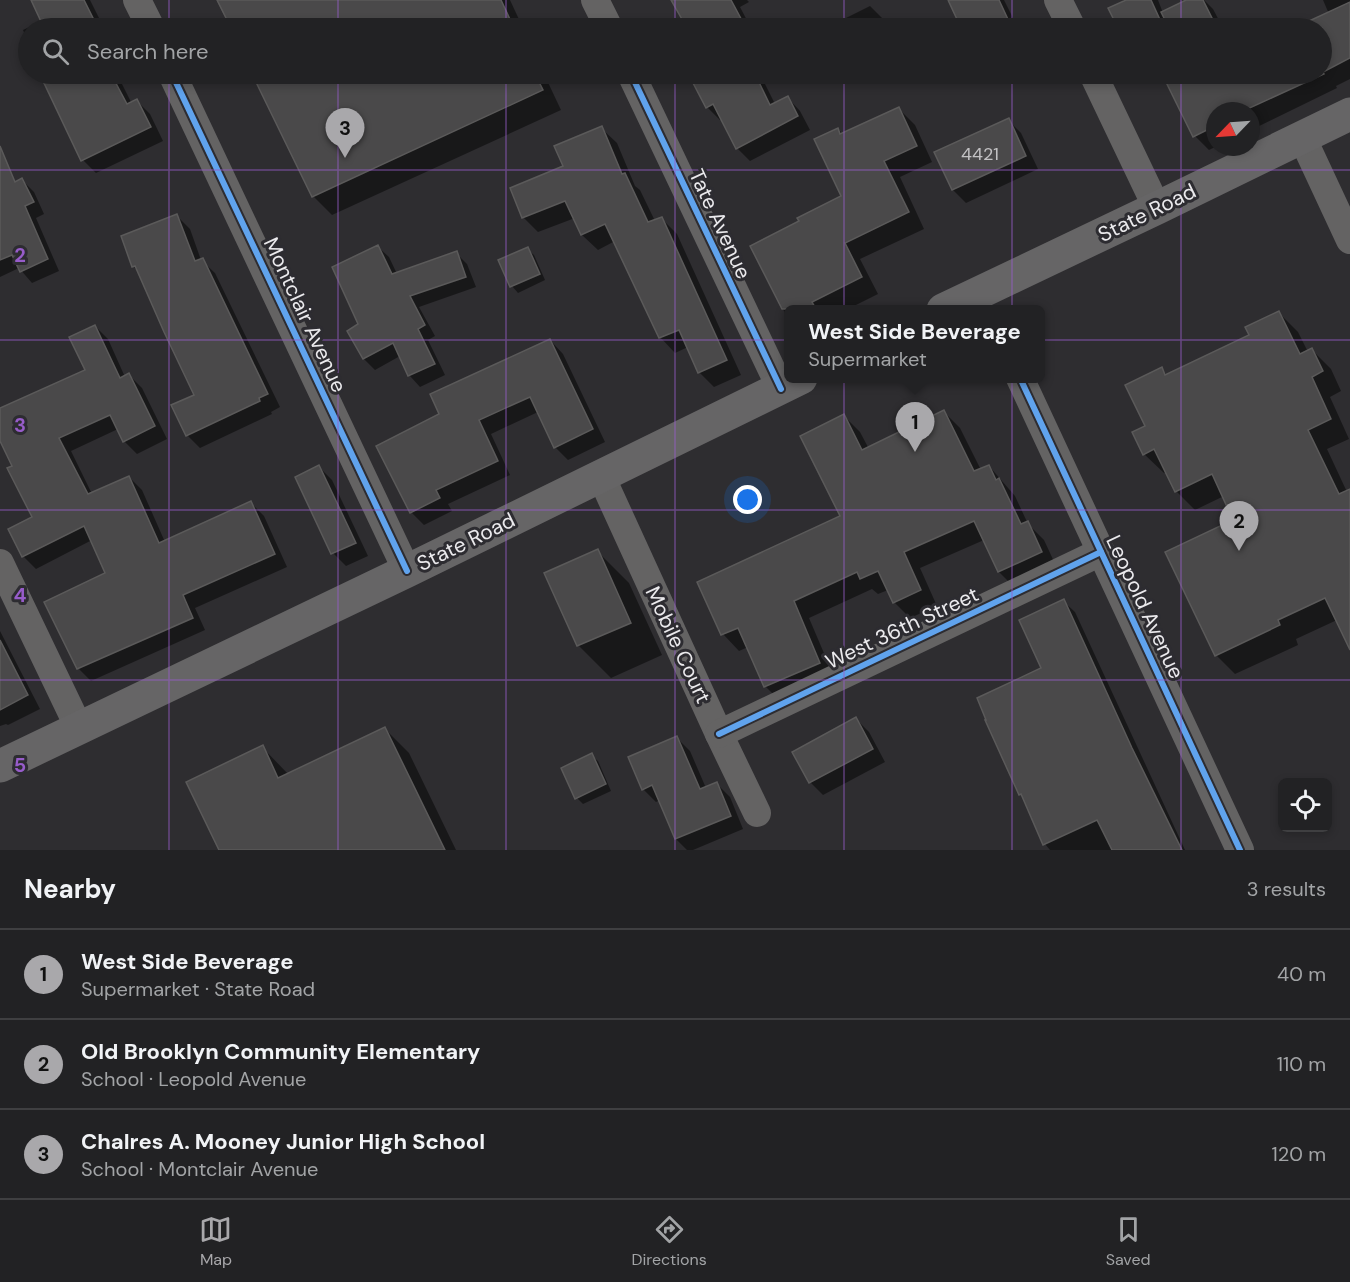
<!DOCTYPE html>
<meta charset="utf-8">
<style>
body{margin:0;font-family:"DM Sans",sans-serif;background:#2a2a2c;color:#f1f3f6}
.controls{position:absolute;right:18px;bottom:18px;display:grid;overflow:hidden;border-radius:9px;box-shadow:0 3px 9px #0003}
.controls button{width:54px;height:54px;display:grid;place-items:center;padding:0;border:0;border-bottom:2px solid #3f3f41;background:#222224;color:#f1f3f6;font:30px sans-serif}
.compass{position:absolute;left:1206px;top:102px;width:54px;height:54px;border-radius:50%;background:#222224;box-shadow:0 3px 9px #0003;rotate:245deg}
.you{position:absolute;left:748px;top:500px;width:21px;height:21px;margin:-15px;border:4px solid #fff;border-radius:50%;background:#1a73e8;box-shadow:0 0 0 9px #1a73e833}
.badge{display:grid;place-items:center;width:39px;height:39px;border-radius:50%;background:#a9a8ab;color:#111;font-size:20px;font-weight:700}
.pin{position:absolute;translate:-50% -50px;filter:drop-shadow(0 2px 3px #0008)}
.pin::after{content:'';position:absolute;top:32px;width:21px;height:18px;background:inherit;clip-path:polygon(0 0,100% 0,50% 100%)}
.popup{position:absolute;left:784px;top:305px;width:261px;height:78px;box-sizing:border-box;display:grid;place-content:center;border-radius:9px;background:#222224;filter:drop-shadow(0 2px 4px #0005);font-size:20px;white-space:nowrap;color:#a2a4a6}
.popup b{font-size:22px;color:#f1f3f6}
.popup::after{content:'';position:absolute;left:50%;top:100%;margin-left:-12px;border:12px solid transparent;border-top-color:#222224}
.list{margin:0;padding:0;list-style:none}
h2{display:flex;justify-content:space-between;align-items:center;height:78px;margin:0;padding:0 24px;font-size:26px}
h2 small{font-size:20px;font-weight:400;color:#a2a4a6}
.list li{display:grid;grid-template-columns:39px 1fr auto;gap:18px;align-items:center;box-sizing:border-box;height:90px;padding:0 24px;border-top:2px solid #3f3f41}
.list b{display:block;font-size:22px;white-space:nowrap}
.list p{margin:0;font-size:20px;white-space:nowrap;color:#a2a4a6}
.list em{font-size:20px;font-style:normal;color:#a2a4a6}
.icon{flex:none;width:33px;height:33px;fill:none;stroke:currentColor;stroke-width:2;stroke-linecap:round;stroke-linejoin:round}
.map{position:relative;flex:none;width:1350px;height:850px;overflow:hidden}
.search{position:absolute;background:#222224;box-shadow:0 3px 9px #0003;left:18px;right:18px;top:18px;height:66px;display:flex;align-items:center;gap:15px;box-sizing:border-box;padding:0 21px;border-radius:33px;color:#a2a4a6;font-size:22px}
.sheet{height:348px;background:#222224}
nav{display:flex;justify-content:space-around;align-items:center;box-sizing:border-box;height:84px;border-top:2px solid #3f3f41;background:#222224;font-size:16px;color:#a2a4a6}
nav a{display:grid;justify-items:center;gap:3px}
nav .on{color:#a9a8ab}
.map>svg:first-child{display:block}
.shadow{fill:#0007}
.building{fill:#4a494a;stroke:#5b5a5a;stroke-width:1.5}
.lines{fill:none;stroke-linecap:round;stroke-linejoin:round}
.minor{stroke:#646363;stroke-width:28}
.secondary{stroke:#666566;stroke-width:33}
.cycleway-casing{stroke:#2d2c31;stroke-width:10}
.cycleway{stroke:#60a3ed;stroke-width:6}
.grid{fill:none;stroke:#975cca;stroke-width:1.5;stroke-opacity:0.55}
.labels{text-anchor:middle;stroke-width:6;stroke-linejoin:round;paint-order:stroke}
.number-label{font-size:18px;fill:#c3c2c4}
.street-label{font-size:21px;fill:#ebeaed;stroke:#2d2c31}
.grid-label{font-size:20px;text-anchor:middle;font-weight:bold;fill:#975cca;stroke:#2d2c31;stroke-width:6;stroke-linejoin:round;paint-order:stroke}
</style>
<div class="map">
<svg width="1350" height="850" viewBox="0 0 1350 850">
<rect width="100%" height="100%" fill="#2e2d30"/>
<g class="shadow">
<polygon points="32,0 90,0 104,28 28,28 28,42 23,30 42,21"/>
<polygon points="219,0 510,0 523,28 232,28"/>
<polygon points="674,0 747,0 749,2 740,7 751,28 677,28 686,24"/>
<polygon points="947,0 1004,0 1018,28 963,28 952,5"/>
<polygon points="1123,0 1158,0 1163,13 1189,0 1204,0 1213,9 1223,28 1119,28 1110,9 1125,3"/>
<polygon points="1323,0 1350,0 1350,79 1336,86 1337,88 1251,130 1251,111 1215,111 1215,147 1209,150 1195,136 1171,87 1159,74 1322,74 1322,28 1298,28 1329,14"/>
<polygon points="870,6 883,19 888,28 843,28 840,21"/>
<polygon points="44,74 117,74 132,104 137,101 150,114 163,141 96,173 83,160"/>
<polygon points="254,74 544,74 561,110 332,215 313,196"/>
<polygon points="693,74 760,74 775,104 787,97 800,111 810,130 750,161 737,148 722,119 720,120 707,107"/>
<polygon points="898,108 915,125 932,162 900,177 924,229 860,259 878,294 846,310 789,310 789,321 752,247 801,222 843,197 838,129 843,134"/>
<polygon points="1008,120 1021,133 1038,169 966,203 953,190 936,153"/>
<polygon points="601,128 617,143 635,186 640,190 655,221 661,218 677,234 741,375 714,387 699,372 688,347 675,353 660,337 615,241 598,250 582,235 575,218 538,232 523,217 565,166"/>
<polygon points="22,180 34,192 44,214 36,218 59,271 32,283 19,268 0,277 0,190"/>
<polygon points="177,216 190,229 201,260 215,273 280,407 271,412 272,414 200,448 187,435 196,395 140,273 133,266"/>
<polygon points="378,247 389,257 397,274 456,253 467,264 476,287 419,307 435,336 428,340 445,375 420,387 410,376 400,356 375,370 364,359 350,331 360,325"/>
<polygon points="527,249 534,255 545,280 518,293 512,286"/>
<polygon points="1279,313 1298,332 1308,352 1312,350 1331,369 1341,391 1330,397 1349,439 1327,449 1347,492 1350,490 1350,647 1337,620 1296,639 1298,645 1235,674 1216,655 1235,520 1224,496 1195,510 1176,491 1167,472 1164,473 1144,454 1147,427 1161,369 1167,375 1251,335"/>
<polygon points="95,326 108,339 125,377 129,375 142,388 167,439 137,454 124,441 118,429 71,451 92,494 129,477 142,490 165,542 251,503 264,516 287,567 195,608 205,630 91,681 78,668 107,573 92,540 36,569 23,556 34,517 0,437 0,410 87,371"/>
<polygon points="550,340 563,354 605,442 568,460 555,447 538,412 491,434 510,475 448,504 452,511 424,525 411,512 441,414"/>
<polygon points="944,412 960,428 981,470 989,466 1015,496 1028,524 1044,540 1057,568 1015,588 999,572 984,540 920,568 937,606 910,618 894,602 888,590 878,594 872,589 809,618 835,679 781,702 765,686 748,647 739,651 723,634 699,583 842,517 844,416 860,432 869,449"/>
<polygon points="319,467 332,480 368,556 346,566 333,553 297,477"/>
<polygon points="597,551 629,583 662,655 611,678 579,646 546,574"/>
<polygon points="1063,601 1075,612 1185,850 1050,850 1045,844 1024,798 1020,794 1043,669"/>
<polygon points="0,631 40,709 8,725 6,724 0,726"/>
<polygon points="856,719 869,732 885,762 823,795 810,782"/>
<polygon points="385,729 409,753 456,850 221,850 262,747 289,775"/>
<polygon points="677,738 690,751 706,788 717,784 730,797 743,829 693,850 687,850 676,839 660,800 656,802 643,789"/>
<polygon points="591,755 598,761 611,791 583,804 577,798"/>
</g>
<g class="building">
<polygon points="31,0 84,0 98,28 44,28"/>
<polygon points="217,0 501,0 514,28 231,28"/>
<polygon points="671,0 731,0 746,28 687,28"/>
<polygon points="948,0 999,0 1012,28 961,28"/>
<polygon points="1126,0 1151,0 1161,22 1148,28 1118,28 1108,8"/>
<polygon points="1186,0 1203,0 1217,28 1169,28 1161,12"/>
<polygon points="1350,2 1350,58 1323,72 1324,74 1243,111 1215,111 1215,126 1193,137 1162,74 1322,74 1322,28 1294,28"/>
<polygon points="63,74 111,74 127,104 137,99 151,127 81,161 44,83"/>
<polygon points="252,74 535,74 543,90 312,197"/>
<polygon points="702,74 755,74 770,105 788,96 798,116 736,149 713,104 706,108 691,79"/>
<polygon points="899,107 917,146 884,161 909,212 845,243 862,277 812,302 816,309 782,309 750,246 799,221 797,218 841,196 814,139 838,128 840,134"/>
<polygon points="1009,118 1026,156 952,190 934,152"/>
<polygon points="602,126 622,174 625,173 648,222 662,217 727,360 698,373 679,330 659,338 605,224 581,235 565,201 522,218 510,188 563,166 554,146"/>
<polygon points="0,146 15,182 22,178 34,202 25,206 48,259 20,272 12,255 0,260"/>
<polygon points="177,214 195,261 203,258 268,394 259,398 260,401 186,436 171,405 194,395 164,332 135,266 132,267 121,236"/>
<polygon points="378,245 392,274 457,251 466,277 410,296 425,325 418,329 435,364 408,376 393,343 363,359 347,331 358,324 332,267"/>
<polygon points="528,247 540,274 510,287 498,260"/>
<polygon points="1279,311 1300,354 1312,348 1323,371 1312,377 1331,419 1308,430 1339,494 1350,489 1350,650 1325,598 1278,620 1280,625 1215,656 1165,552 1233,520 1212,474 1175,492 1154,449 1143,455 1132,432 1145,426 1125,385 1162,367 1165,375 1249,335 1245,327"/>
<polygon points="95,325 120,378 129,373 155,426 123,442 110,415 59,438 88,494 129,476 159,543 251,501 275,554 183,595 193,618 77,669 44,602 105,573 84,526 22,557 8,529 32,517 7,468 12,466 0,441 0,408 85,370 69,337"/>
<polygon points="550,339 593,429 554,448 530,397 479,420 498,461 436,490 440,498 410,513 376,446 439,414 430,394"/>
<polygon points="944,410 974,471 989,465 996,480 999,478 1021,524 1028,521 1042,552 998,572 974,521 904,552 921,590 893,603 878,571 860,579 857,572 794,601 820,663 764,687 738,628 721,635 697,582 840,516 800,436 844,414 862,450"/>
<polygon points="319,465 356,543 331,554 295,477"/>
<polygon points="598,549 631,623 577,646 544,573"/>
<polygon points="1064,599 1132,748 1182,850 1112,850 1097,820 1043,845 1021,794 1019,795 985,720 986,720 977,698 1041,668 1019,620"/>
<polygon points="0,640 28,695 0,710"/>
<polygon points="856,717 873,749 809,783 792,752"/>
<polygon points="385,727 445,850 219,850 186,782 263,745 278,778"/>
<polygon points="677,736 700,789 717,782 731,816 675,839 652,785 642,790 628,757"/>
<polygon points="592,753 606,784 575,799 561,768"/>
</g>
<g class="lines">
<g class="minor">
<polyline points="137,0 151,28"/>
<polyline points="595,0 609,28"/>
<polyline points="1058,0 1072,28"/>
<polyline points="172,74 407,571"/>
<polyline points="631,74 781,389"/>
<polyline points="1093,74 1157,208"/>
<polyline points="1302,137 1350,240"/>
<polyline points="1020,378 1240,850"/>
<polyline points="601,476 719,734 757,813"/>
<polyline points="0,563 79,728"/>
<polyline points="719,734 1101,552"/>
</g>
<g class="secondary">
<polyline points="943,310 1157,208 1350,114"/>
<polyline points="0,766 407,571 801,378"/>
</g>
<defs>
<g id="cycleway">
<polyline points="172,74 407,571"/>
<polyline points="631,74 781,389"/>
<polyline points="1020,378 1240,850"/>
<polyline points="719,734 1101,552"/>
</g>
</defs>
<use href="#cycleway" class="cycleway-casing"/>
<use href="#cycleway" class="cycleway"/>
</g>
<path class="grid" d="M169 0V28M338 0V28M506 0V28M675 0V28M844 0V28M1012 0V28M1181 0V28M169 74V850M338 74V850M506 74V850M675 74V850M844 74V850M1012 74V850M1181 74V850M0 170H1350M0 340H1350M0 510H1350M0 680H1350"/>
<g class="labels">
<g class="number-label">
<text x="980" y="160">4421</text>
</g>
<g class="street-label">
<text transform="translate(1147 213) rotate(-26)" y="7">State Road</text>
<text transform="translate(720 224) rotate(65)" y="7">Tate Avenue</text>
<text transform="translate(305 315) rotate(65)" y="7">Montclair Avenue</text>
<text transform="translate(466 542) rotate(-26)" y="7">State Road</text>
<text transform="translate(1145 607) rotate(65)" y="7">Leopold Avenue</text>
<text transform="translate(902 628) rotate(-25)" y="7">West 36th Street</text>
<text transform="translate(678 645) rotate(65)" y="7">Mobile Court</text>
</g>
</g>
<g class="grid-label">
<text x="20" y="262">2</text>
<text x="20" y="432">3</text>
<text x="20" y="602">4</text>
<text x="20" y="772">5</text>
</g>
</svg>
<div class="controls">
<button><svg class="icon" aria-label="locate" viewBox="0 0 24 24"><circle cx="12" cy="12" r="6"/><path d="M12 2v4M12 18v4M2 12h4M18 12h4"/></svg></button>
</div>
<svg class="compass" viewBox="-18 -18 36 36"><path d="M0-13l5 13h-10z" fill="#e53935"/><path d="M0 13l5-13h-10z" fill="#a2a4a6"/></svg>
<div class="you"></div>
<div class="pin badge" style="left:915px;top:452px">1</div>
<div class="popup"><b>West Side Beverage</b>Supermarket</div>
<div class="pin badge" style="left:1239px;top:551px">2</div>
<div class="pin badge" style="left:345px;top:158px">3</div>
<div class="search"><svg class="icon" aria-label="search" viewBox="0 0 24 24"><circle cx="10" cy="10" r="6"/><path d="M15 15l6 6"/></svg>Search here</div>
</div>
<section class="sheet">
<h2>Nearby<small>3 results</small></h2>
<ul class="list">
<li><span class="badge">1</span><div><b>West Side Beverage</b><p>Supermarket · State Road</p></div><em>40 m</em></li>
<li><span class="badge">2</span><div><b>Old Brooklyn Community Elementary</b><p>School · Leopold Avenue</p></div><em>110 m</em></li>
<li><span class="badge">3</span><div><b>Chalres A. Mooney Junior High School</b><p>School · Montclair Avenue</p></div><em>120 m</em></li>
</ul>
</section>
<nav>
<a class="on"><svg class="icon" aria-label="map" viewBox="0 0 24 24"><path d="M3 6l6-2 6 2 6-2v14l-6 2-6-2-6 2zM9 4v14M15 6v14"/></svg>Map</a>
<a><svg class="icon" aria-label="directions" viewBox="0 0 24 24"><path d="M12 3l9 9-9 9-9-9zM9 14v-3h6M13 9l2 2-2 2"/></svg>Directions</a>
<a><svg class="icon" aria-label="saved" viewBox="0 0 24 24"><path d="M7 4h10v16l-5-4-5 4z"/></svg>Saved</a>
</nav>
